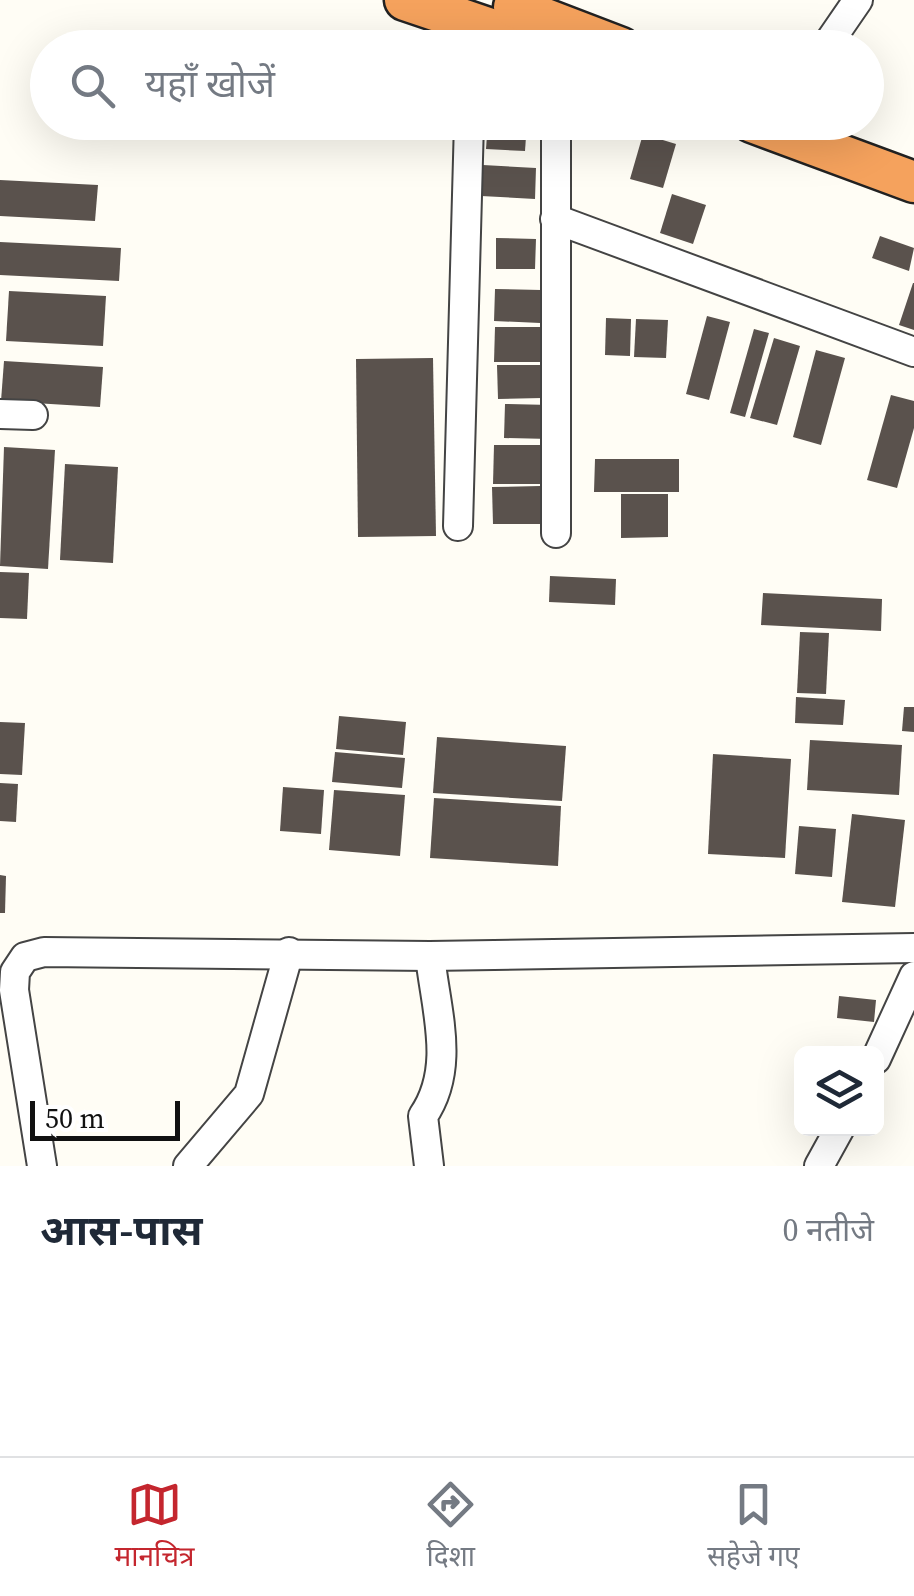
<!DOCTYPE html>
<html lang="hi">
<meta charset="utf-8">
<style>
body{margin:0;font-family:"Source Serif 4","Noto Sans Devanagari",serif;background:#f2f2f3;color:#1f2937}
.controls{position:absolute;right:30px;bottom:30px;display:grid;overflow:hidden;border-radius:15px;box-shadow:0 10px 40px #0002}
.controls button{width:90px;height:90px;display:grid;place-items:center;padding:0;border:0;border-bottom:2px solid #e0e1e3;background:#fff;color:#1f2937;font:50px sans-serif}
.scale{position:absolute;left:30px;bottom:25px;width:150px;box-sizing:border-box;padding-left:10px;border:5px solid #111;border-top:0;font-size:28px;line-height:35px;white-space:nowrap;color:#111;-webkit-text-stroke:8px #fff;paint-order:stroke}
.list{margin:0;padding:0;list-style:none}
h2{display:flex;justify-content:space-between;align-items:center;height:130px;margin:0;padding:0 40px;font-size:42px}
h2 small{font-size:32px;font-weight:400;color:#747a83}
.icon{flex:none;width:55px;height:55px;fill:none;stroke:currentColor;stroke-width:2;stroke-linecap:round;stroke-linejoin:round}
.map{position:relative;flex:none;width:914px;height:1166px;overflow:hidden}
.search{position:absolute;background:#fff;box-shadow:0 10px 40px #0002;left:30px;right:30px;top:30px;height:110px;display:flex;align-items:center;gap:25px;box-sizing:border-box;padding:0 35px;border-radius:55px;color:#747a83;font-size:38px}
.sheet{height:290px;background:#fff}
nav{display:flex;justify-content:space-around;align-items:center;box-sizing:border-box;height:140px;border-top:2px solid #e0e1e3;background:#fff;font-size:28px;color:#747a83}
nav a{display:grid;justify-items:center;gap:5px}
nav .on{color:#c4262e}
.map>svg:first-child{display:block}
.building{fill:#5a524d}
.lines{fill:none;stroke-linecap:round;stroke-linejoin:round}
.minor-casing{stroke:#444;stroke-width:32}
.highway-casing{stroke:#222;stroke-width:45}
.minor{stroke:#fff;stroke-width:28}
.highway{stroke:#f5a25d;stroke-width:40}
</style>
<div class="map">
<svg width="914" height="1166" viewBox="0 0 914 1166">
<rect width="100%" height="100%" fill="#fffdf5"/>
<g class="building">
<polygon points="488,122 527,122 525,151 486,149"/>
<polygon points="643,134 676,144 663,188 630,179"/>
<polygon points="483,165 536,168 535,199 481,196"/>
<polygon points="0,180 98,185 95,221 0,216"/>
<polygon points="672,194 706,205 693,244 660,233"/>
<polygon points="880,236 914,248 909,271 872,258"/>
<polygon points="496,238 536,239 535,269 496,269"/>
<polygon points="0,242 121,248 119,281 0,275"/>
<polygon points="913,283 914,283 914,330 899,325"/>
<polygon points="495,289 541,290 540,323 494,321"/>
<polygon points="9,291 106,296 103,346 6,341"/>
<polygon points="707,316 730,322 709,400 686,394"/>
<polygon points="606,318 631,319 630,356 605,355"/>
<polygon points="636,319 668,320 666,358 634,357"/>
<polygon points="495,327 541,327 540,362 494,362"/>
<polygon points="754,329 769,333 745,417 730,413"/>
<polygon points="774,338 800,346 777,425 750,418"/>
<polygon points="816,350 845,358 821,445 793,437"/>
<polygon points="433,358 436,536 358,537 356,359"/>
<polygon points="4,361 103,367 100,407 1,401"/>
<polygon points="497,365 541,365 542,398 498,399"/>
<polygon points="891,395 914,401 914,428 897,488 867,480"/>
<polygon points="505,404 551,405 550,439 504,438"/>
<polygon points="494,445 540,445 540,484 493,484"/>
<polygon points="4,447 55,450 48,569 0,566"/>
<polygon points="595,459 679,459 679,492 594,492"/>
<polygon points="65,464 118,467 113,563 60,560"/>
<polygon points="540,486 540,524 493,524 492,487"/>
<polygon points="621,494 668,494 668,537 621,538"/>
<polygon points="0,572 29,573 27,619 0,618"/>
<polygon points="550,576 616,579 615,605 549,602"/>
<polygon points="763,593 882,599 881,631 761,625"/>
<polygon points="800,632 829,633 826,694 797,693"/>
<polygon points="796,697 845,700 843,725 795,723"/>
<polygon points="904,707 914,707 914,732 902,731"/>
<polygon points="339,716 406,722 403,755 336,749"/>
<polygon points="0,722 25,723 22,775 0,774"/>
<polygon points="437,737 566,746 562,801 433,793"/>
<polygon points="810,740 902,745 899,795 807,790"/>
<polygon points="335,752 405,758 402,788 332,782"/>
<polygon points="713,754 791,759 785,858 708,854"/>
<polygon points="0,783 18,784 16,822 0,821"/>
<polygon points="283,787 324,790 321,834 280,831"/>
<polygon points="334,790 405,795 400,856 329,850"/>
<polygon points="434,798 561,806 558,866 430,858"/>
<polygon points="852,814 905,820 895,907 842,902"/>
<polygon points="799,826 836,829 832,877 795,874"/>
<polygon points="0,875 6,876 5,913 0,913"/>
<polygon points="839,996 876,1000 874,1022 837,1018"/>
</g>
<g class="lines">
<defs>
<g id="minor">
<polyline points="825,48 858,0"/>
<polyline points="556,122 556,533"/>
<polyline points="555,219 914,352"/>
<polyline points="0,414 33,415"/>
<polyline points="458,526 469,122"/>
<polyline points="876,1059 914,976"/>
<polyline points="42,1166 14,990 15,972 25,957 44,952 430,956 914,948"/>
<polyline points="188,1166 249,1094 289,952"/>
<path d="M429 1166 423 1116C456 1068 436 1011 430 956"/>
<polyline points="819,1166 840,1128"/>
</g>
<g id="highway">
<polyline points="405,0 547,48"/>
<polyline points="514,7 621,48"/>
<polyline points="752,122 914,182"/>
</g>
</defs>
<use href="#minor" class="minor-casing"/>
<use href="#highway" class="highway-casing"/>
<use href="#minor" class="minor"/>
<use href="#highway" class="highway"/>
</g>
</svg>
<div class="controls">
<button><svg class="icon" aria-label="layers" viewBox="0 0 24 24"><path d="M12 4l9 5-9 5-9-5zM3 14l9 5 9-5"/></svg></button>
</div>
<div class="scale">50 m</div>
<div class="search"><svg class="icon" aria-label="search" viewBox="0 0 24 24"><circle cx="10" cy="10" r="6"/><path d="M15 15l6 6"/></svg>यहाँ खोजें</div>
</div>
<section class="sheet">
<h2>आस-पास<small>0 नतीजे</small></h2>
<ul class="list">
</ul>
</section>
<nav>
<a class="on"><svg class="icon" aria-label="map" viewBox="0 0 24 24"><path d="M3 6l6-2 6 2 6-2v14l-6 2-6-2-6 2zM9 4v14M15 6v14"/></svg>मानचित्र</a>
<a><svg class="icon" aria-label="directions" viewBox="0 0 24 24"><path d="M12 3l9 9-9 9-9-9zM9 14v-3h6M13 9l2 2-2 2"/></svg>दिशा</a>
<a><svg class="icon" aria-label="saved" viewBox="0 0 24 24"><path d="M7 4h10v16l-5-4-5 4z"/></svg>सहेजे गए</a>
</nav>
